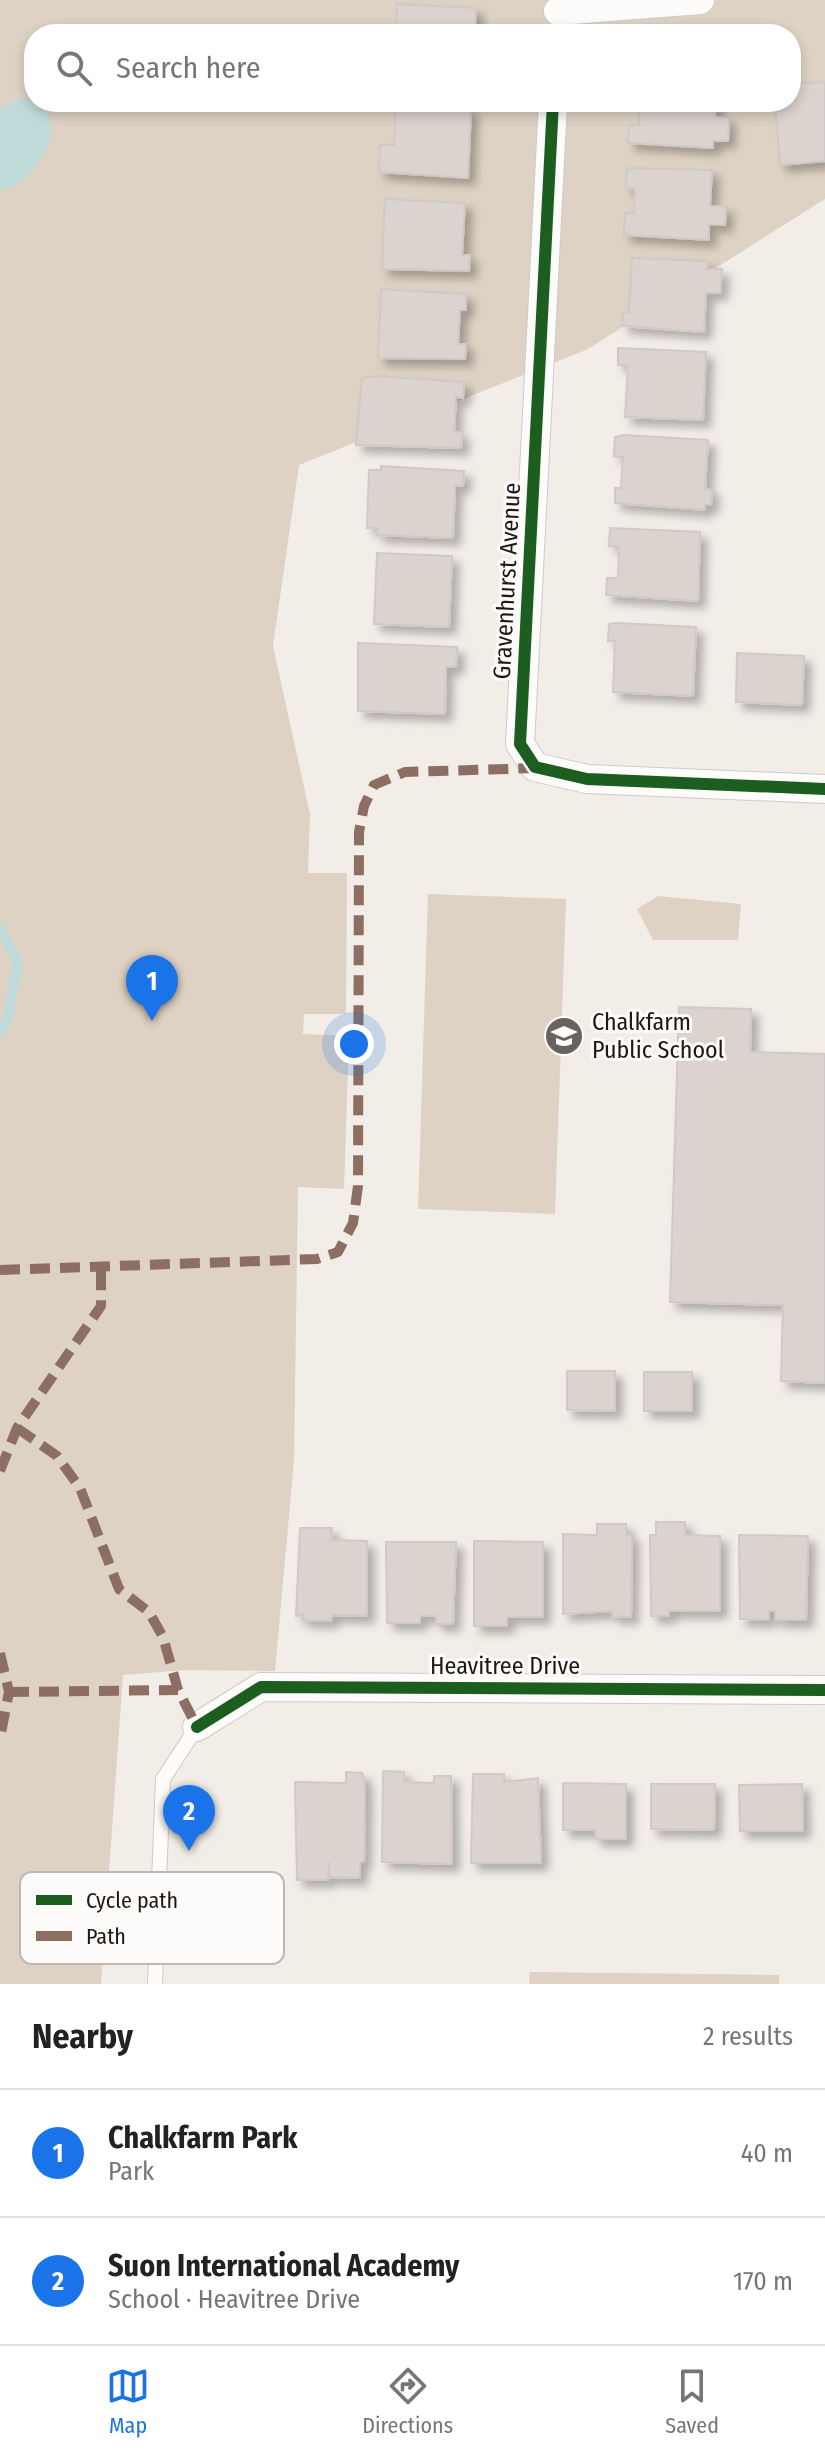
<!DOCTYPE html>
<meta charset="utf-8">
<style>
body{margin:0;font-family:"Fira Sans Condensed",sans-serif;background:#f6f6f6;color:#222}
.you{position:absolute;left:354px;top:1044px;width:28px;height:28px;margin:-20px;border:6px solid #fff;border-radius:50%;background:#1a73e8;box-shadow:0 0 0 12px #1a73e833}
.badge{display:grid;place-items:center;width:52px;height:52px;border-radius:50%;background:#1a73e8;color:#fff;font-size:26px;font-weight:700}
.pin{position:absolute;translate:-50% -66px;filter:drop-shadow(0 2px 4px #0008)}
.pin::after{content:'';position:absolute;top:42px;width:28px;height:24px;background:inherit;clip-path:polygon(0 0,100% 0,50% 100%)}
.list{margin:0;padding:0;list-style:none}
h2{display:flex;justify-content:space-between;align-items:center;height:104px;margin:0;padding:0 32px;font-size:34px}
h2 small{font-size:26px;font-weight:400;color:#767676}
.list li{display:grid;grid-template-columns:52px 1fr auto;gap:24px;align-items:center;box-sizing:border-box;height:128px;padding:0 32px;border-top:2px solid #e0e0e0}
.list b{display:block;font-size:30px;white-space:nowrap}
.list p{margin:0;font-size:26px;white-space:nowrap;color:#767676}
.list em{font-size:26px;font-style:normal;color:#767676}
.icon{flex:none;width:44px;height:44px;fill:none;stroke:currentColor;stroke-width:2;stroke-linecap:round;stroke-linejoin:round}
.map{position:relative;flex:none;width:825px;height:1984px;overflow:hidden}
.search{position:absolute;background:#fff;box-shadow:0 4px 12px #0003;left:24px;right:24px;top:24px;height:88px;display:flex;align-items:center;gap:20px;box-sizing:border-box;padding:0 28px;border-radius:32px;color:#767676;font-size:30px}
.sheet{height:360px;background:#fff}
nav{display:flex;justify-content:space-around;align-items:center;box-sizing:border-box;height:112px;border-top:2px solid #e0e0e0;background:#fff;font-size:22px;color:#767676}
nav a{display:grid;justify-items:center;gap:4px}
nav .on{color:#1a73e8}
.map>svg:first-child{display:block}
.green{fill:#ded2c4;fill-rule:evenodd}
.water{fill:#bedbda}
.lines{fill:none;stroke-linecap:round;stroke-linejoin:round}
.stream{stroke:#bedbda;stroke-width:10}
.building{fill:#dcd3ce;stroke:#cfcac7;stroke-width:2;filter:url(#shadow)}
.lane-casing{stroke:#cfcbc7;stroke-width:16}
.street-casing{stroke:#cfcbc7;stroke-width:30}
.lane{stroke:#fdfcfb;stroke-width:14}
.street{stroke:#fdfcfb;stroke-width:28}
.quiet{stroke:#8d6e63;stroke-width:10;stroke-dasharray:20 10;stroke-linecap:butt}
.cycleway-casing{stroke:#fdfbf9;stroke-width:17}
.cycleway{stroke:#1b5e20;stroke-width:12}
.labels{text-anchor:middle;stroke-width:6;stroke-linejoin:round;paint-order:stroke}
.street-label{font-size:24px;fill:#1d1916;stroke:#fdfbf9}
.poi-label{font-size:24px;fill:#1d1916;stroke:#fdfbf9;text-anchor:start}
.key{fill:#fdfbf9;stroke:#bab7b5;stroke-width:2}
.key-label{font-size:22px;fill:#1d1916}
</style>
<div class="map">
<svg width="825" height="1984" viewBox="0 0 825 1984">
<defs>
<filter id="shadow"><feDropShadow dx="7" dy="7" stdDeviation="4" flood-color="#0004"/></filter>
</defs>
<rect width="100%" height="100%" fill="#f2ede7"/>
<g class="green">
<path d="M0 0H825V199L588 349 299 465 273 646 310 814 308 873H347L346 1014H304L303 1034 349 1036 344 1189 298 1187 294 1460 275 1671 185 1670 123 1675 101 1984H0ZM34 34H791V102H34Z"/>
<polygon points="428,894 566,899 555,1214 418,1209"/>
<polygon points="658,896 741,904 738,940 653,940 637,909"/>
<polygon points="530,1972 779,1975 779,1984 529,1984"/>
</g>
<path class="water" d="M24 97 48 114C49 120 52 128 51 134 47 155 22 190 0 190V109Z"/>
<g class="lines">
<polyline class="stream" points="0,928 18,963 7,1020 0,1033"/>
</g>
<g class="building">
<polygon points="397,4 476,8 475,34 396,34"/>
<polygon points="791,77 792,84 825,82 825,161 780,165 775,102 791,102"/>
<polygon points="640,102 716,102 715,117 729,117 728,141 713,141 713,148 628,143 629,125 639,125"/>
<polygon points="396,105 471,108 468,178 379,172 380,145 394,145"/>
<polygon points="627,168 712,170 710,206 726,206 725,225 709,224 709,240 624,235 625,213 634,213 635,189 626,188"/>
<polygon points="385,199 465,203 462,255 470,255 469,271 382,269"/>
<polygon points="632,258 708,261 707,269 722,269 720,293 706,293 704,332 622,326 623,312 629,312"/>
<polygon points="381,289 466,294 466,310 460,310 458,344 466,344 465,359 378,358"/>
<polygon points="618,348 706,352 703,420 625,417 628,366 618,365"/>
<polygon points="377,376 464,382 463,398 456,397 454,432 462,432 461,448 356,445 362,378"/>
<polygon points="624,435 708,440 705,489 712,489 711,505 705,505 705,510 615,503 615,488 621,488 623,457 614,456 615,437"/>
<polygon points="381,466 464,471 463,486 455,486 453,538 377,535 378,528 367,528 369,470 381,470"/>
<polygon points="610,528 700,532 698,601 606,595 607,578 618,578 619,547 609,546"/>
<polygon points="377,553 452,556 449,627 374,624"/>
<polygon points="616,623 696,627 693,696 613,692 615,641 608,641 609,624"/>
<polygon points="358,643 457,647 456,667 446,667 445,714 358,711"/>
<polygon points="737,653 804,656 802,705 736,702"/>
<polygon points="679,1007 751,1009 750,1052 825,1054 825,1383 781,1381 783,1305 670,1302"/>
<polygon points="567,1371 615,1371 615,1411 567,1410"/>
<rect x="644" y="1372" width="48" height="39"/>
<polygon points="656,1522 685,1522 685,1535 720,1536 720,1611 669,1611 669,1616 651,1616 650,1535 656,1535"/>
<polygon points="597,1524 626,1524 626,1536 632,1535 631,1617 612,1616 612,1611 563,1614 563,1534 597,1535"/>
<polygon points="300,1528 332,1528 331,1540 367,1541 367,1616 332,1615 331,1621 303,1620 303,1615 296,1616"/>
<polygon points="739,1535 808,1536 806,1620 775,1620 775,1611 769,1611 769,1620 740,1619"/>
<polygon points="474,1541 543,1542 543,1617 507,1617 507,1626 474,1626"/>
<polygon points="386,1542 456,1542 453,1624 436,1624 436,1616 420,1616 420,1623 387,1623"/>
<polygon points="383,1771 404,1772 404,1782 434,1783 434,1776 451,1776 452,1864 382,1862"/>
<polygon points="346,1772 362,1773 365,1782 364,1862 360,1862 360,1878 329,1877 329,1862 328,1880 297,1880 295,1782 346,1783"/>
<polygon points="473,1774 504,1774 504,1782 538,1778 541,1863 471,1863"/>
<polygon points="563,1783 626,1784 626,1839 595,1839 595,1830 563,1830"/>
<polygon points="651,1784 715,1784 714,1830 651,1829"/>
<polygon points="802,1784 803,1831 740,1831 739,1785"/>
</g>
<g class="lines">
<defs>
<polyline id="lane" points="155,1984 163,1779 197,1727"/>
<g id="street">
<polyline points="558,11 700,0"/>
<polyline points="553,102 520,744 535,767 587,779 825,789"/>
<polyline points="197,1727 261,1687 825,1690"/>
</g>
</defs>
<use href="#lane" class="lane-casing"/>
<use href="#street" class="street-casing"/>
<use href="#lane" class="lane"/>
<use href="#street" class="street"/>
<g class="quiet">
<polyline points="0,1270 317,1259 338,1252 353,1223 358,1186 359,832 364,806 374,785 405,772 538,768"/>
<polyline points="17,1428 57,1456 80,1488 119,1589 149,1612 163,1637 178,1690"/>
<polyline points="0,1471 17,1428 101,1306 101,1268"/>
<polyline points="0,1653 9,1692 0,1738"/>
<polyline points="9,1692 178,1690 197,1727"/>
</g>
<defs>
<g id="cycleway">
<polyline points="553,102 520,744 535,767 587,779 825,789"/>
<polyline points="197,1727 261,1687 825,1690"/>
</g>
</defs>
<use href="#cycleway" class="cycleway-casing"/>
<use href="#cycleway" class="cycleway"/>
</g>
<defs>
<symbol id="school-disc" viewBox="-11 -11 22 22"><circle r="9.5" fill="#68635f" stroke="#fdfbf9"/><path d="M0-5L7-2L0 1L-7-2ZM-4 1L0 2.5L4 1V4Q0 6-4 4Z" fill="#fff"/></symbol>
</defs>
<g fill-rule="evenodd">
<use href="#school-disc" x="542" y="1014" width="44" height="44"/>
</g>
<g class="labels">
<g class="street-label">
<text transform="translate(507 581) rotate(-87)" y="8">Gravenhurst Avenue</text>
<text x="505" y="1674">Heavitree Drive</text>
</g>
<g class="poi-label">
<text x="592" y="1030">Chalkfarm<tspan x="592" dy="28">Public School</tspan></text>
</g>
</g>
<rect x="20" y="1872" width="264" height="92" rx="12" class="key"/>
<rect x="36" y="1895" width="36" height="10" fill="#1b5e20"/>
<rect x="36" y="1931" width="36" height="10" fill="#8d6e63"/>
<g class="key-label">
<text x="86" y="1908">Cycle path</text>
<text x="86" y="1944">Path</text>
</g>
</svg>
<div class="you"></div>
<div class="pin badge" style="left:152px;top:1021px">1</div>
<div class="pin badge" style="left:189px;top:1851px">2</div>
<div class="search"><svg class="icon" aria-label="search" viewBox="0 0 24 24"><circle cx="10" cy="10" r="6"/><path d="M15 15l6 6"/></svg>Search here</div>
</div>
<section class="sheet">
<h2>Nearby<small>2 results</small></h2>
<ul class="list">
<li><span class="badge">1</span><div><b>Chalkfarm Park</b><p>Park</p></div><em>40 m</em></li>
<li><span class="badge">2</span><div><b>Suon International Academy</b><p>School · Heavitree Drive</p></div><em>170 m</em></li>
</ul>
</section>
<nav>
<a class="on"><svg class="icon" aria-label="map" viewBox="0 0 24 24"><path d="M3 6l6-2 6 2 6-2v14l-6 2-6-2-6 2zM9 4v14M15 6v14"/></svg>Map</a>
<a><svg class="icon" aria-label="directions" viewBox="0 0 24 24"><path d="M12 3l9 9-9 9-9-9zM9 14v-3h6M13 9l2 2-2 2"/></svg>Directions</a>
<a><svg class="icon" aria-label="saved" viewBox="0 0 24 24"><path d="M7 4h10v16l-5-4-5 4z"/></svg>Saved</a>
</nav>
